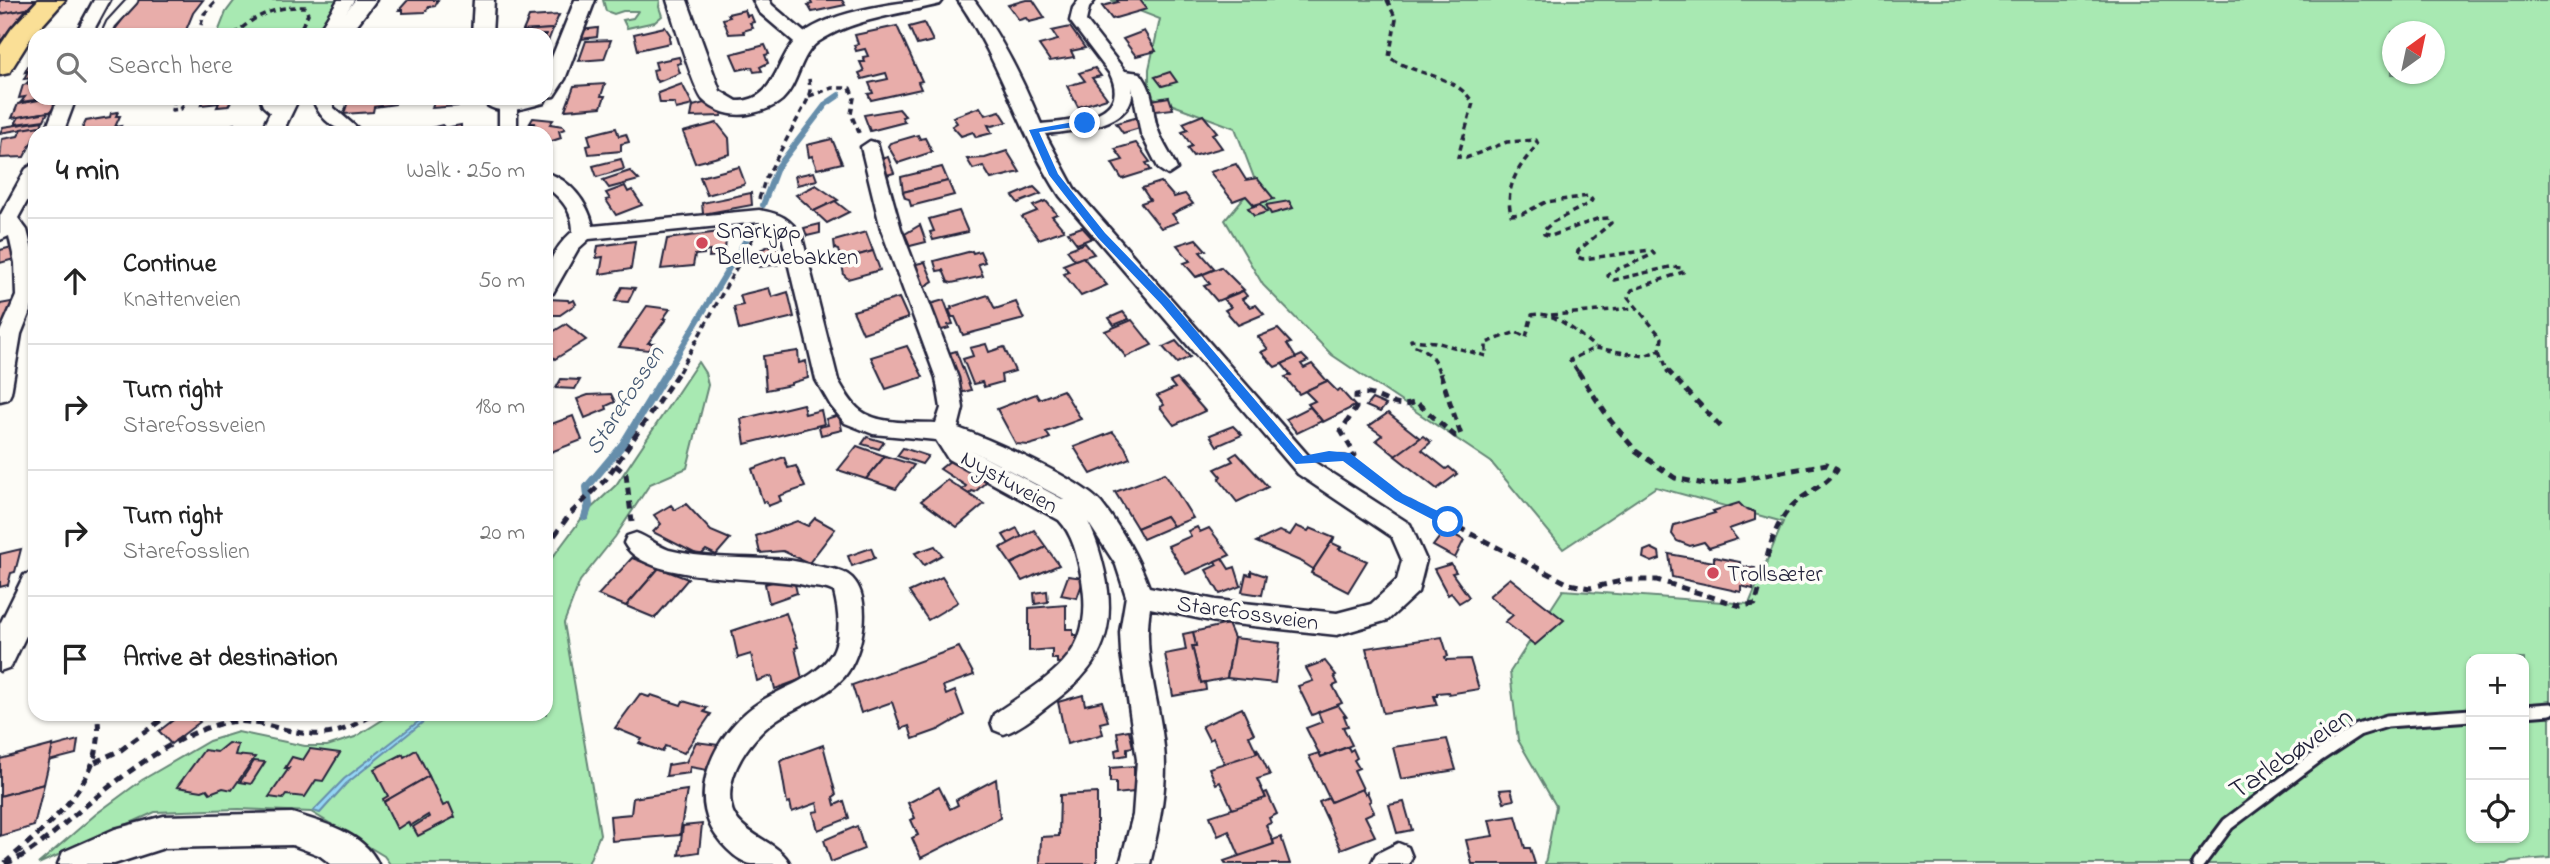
<!DOCTYPE html>
<meta charset="utf-8">
<style>
body{margin:0;font-family:"Indie Flower",sans-serif;background:#f6f6f6;color:#222}
.controls{position:absolute;right:21px;bottom:21px;display:grid;overflow:hidden;border-radius:14px;box-shadow:0 2px 5px #0004}
.controls button{width:63px;height:63px;display:grid;place-items:center;padding:0;border:0;border-bottom:2px solid #e0e0e0;background:#fff;color:#222;font:35px sans-serif}
.compass{position:absolute;left:2382px;top:21px;width:63px;height:63px;border-radius:50%;background:#fff;box-shadow:0 2px 5px #0004;rotate:33deg}
.stop{position:absolute;width:21px;height:21px;margin:-16px;border:5px solid #1a73e8;border-radius:50%;background:#fff}
.stop.end{background:#1a73e8;border-color:#fff;box-shadow:0 2px 7px #0008}
.list{margin:0;padding:0;list-style:none}
h2{display:flex;justify-content:space-between;align-items:center;height:91px;margin:0;padding:0 28px;font-size:30px}
h2 small{font-size:23px;font-weight:400;color:#767676}
.list li{display:grid;grid-template-columns:46px 1fr auto;gap:21px;align-items:center;box-sizing:border-box;height:126px;padding:0 28px;border-top:2px solid #e0e0e0}
.list b{display:block;font-size:26px;white-space:nowrap}
.list p{margin:0;font-size:23px;white-space:nowrap;color:#767676}
.list em{font-size:23px;font-style:normal;color:#767676}
.icon{flex:none;width:38px;height:38px;fill:none;stroke:currentColor;stroke-width:2;stroke-linecap:round;stroke-linejoin:round}
.map{position:relative;flex:none;width:2550px;height:864px;overflow:hidden}
.search{position:absolute;background:#fff;box-shadow:0 2px 5px #0004;left:28px;top:28px;width:525px;height:77px;display:flex;align-items:center;gap:18px;box-sizing:border-box;padding:0 24px;border-radius:21px;color:#767676;font-size:26px}
.panel{position:absolute;background:#fff;box-shadow:0 2px 5px #0004;left:28px;top:126px;width:525px;height:595px;border-radius:21px}
.map>svg:first-child{display:block}
.green{fill:#a8e9b2;stroke:#658676;stroke-width:2;fill-rule:evenodd}
.water{fill:#94d6f6;stroke:#668eab;stroke-width:2}
.lines{fill:none;stroke-linecap:round;stroke-linejoin:round}
.stream-far1{stroke:#668eab;stroke-width:6}
.stream{stroke:#668eab;stroke-width:8}
.building{fill:#e8adaa;stroke:#22223b;stroke-width:2}
.service-far1-casing{stroke:#22223b;stroke-width:13}
.service-casing{stroke:#22223b;stroke-width:17}
.minor-casing{stroke:#22223b;stroke-width:5}
.tertiary-casing{stroke:#22223b;stroke-width:5}
.primary-casing{stroke:#22223b;stroke-width:5}
.path-far1{stroke:#22223b;stroke-width:3.5;stroke-dasharray:6 4.5;stroke-linecap:butt}
.path{stroke:#22223b;stroke-width:5;stroke-dasharray:8 6;stroke-linecap:butt}
.service-far1{stroke:#fdfcf7;stroke-width:9}
.service{stroke:#fdfcf7;stroke-width:11}
.minor{fill:#fdfcf7;fill-rule:evenodd}
.tertiary{fill:#fdfcf7;fill-rule:evenodd}
.primary{fill:#fadf96;fill-rule:evenodd}
.route{fill:#1a73e8}
.poi-dot{fill:#d1495b;stroke:#fdfcf7;stroke-width:2.5}
.labels{text-anchor:middle;stroke-width:7;stroke-linejoin:round;paint-order:stroke}
.poi-label{font-size:23px;fill:#22223b;stroke:#fdfcf7;text-anchor:start}
.street-label{font-size:23px;fill:#22223b;stroke:#fdfcf7}
.water-label{font-size:24px;font-style:italic;fill:#445873;stroke:#fdfcf7}
.near-street-label{font-size:28px;fill:#22223b;stroke:#fdfcf7}
</style>
<div class="map">
<svg width="2550" height="864" viewBox="0 0 2550 864">
<rect width="100%" height="100%" fill="#fdfcf7"/>
<filter id="ink" filterUnits="userSpaceOnUse"><feTurbulence type="fractalNoise" baseFrequency=".0143" numOctaves="2"/><feDisplacementMap in="SourceGraphic" scale="14" xChannelSelector="R" yChannelSelector="G"/><feConvolveMatrix kernelMatrix="1 2 1 2 8 2 1 2 1" color-interpolation-filters="sRGB"/></filter>
<g filter="url(#ink)">
<g class="green">
<polygon points="235,0 343,0 321,35 217,35 226,12"/>
<polygon points="603,0 660,0 659,7 662,16 655,22 627,28 623,20 633,18 638,11 623,11 614,14 606,11"/>
<path d="M1111 0H2550V858L2511 861 2506 864H1545L1556 806 1518 740 1510 672 1563 590 1749 604 1783 522 1656 487 1563 549 1491 462 1332 355 1263 285 1225 220 1256 183 1235 128 1149 96V69L1160 19ZM2392 32H2434V74H2392ZM2471 659H2524V838H2471Z"/>
<polygon points="698,362 705,373 708,385 687,468 650,484 615,537 580,581 564,623 600,834 588,864 390,864 384,856 311,812 239,809 155,812 38,864 96,814 142,780 209,741 238,732 305,746 327,746 355,737 392,714 546,714 546,566 585,514 616,485"/>
</g>
<polygon class="water" points="428,714 433,714 346,784 320,813 313,811 344,779"/>
<g class="lines">
<g class="stream-far1">
<polyline points="763,205 777,168 826,104 839,95"/>
<polyline points="667,372 753,228"/>
</g>
<polyline class="stream" points="585,517 589,505 587,487 623,444 668,370"/>
</g>
<g class="building">
<polygon points="0,0 36,0 27,9 0,14"/>
<polygon points="137,0 203,0 193,13 184,35 111,35"/>
<polygon points="408,0 438,0 435,6 429,7 425,12 403,13 403,10 399,10"/>
<polygon points="810,0 842,0 845,5 812,12 808,5 812,4"/>
<polygon points="1026,0 1033,0 1045,18 1029,22 1026,18 1019,20 1008,5"/>
<polygon points="1117,0 1140,0 1147,9 1112,19 1102,6 1118,2"/>
<polygon points="27,9 17,20 0,42 0,14"/>
<polygon points="745,10 747,16 751,15 754,22 750,23 753,28 743,31 744,33 729,34 723,19 730,17 728,14"/>
<polygon points="559,15 553,29 523,31 529,17"/>
<polygon points="924,23 933,41 917,45 909,27"/>
<polygon points="897,26 922,81 918,82 921,89 871,100 868,94 873,93 869,83 888,79 886,73 862,79 859,73 864,71 860,62 865,62 863,57 868,56 865,49 856,51 854,45 858,44 855,35"/>
<polygon points="665,27 671,36 669,37 670,43 638,50 634,34"/>
<polygon points="1070,27 1085,48 1071,51 1074,57 1050,61 1039,45 1058,40 1052,31"/>
<polygon points="598,28 597,37 580,39 581,30"/>
<polygon points="553,29 547,44 546,35 521,35 523,31"/>
<polygon points="1144,31 1156,51 1136,56 1123,39"/>
<polygon points="611,40 604,59 579,61 586,41"/>
<polygon points="765,45 769,54 765,55 768,63 760,67 762,71 754,72 752,67 738,70 731,54"/>
<polygon points="679,57 681,63 677,64 680,73 658,82 655,79 653,70 657,69 655,62"/>
<polygon points="35,63 35,82 27,83 31,78 24,79 28,71 25,72 28,66"/>
<polygon points="1095,68 1101,76 1092,78 1107,98 1078,107 1067,86 1085,81 1079,73"/>
<polygon points="1170,72 1177,82 1162,86 1155,77"/>
<polygon points="35,82 35,98 49,98 21,102 25,97 19,98 23,85"/>
<polygon points="605,84 601,96 605,96 601,107 565,110 574,86"/>
<polygon points="682,84 693,105 676,109 674,103 660,103 658,93"/>
<polygon points="1169,97 1173,109 1156,111 1152,100"/>
<polygon points="49,98 61,100 50,112 12,118 18,104"/>
<polygon points="205,98 233,98 228,106 217,107 219,103 201,105"/>
<polygon points="349,98 397,98 395,104 374,107 373,112 344,114"/>
<polygon points="435,98 461,98 458,106 432,108"/>
<polygon points="704,103 722,113 721,116 691,117 693,106"/>
<polygon points="980,107 985,115 1000,111 1007,122 992,126 988,125 992,133 976,137 973,132 961,136 952,126 957,123 953,117"/>
<polygon points="899,109 905,116 902,117 905,122 870,131 864,115"/>
<polygon points="48,112 44,120 15,124 19,117"/>
<polygon points="118,112 116,116 120,116 115,127 121,126 118,133 80,133 86,121 110,117 111,113"/>
<polygon points="1203,115 1217,132 1212,134 1222,148 1193,156 1187,148 1192,146 1182,132 1188,130 1183,123"/>
<polygon points="1142,116 1143,127 1123,133 1116,123"/>
<polygon points="533,118 553,120 550,124 563,126 565,129 559,131 561,138 546,143 546,133 525,133 526,127 536,123 530,123"/>
<polygon points="43,121 41,126 0,133 3,127"/>
<polygon points="717,123 729,138 730,154 695,163 683,132"/>
<polygon points="234,124 239,133 209,133"/>
<polygon points="442,125 445,128 461,125 461,133 412,133"/>
<polygon points="40,126 24,157 0,158 2,139 18,136 22,129"/>
<polygon points="616,128 619,136 626,134 629,142 621,144 621,151 589,154 587,146 591,145 588,135"/>
<polygon points="918,135 920,139 925,138 932,152 898,163 888,146 890,143"/>
<polygon points="832,139 842,163 817,169 812,156 809,157 807,145"/>
<polygon points="1136,143 1150,162 1146,163 1151,170 1122,179 1112,163 1123,160 1115,149"/>
<polygon points="1007,151 1020,172 991,179 983,166 973,169 967,159 985,158"/>
<polygon points="888,157 894,173 883,176 877,160"/>
<polygon points="621,159 624,169 597,177 593,166"/>
<polygon points="1236,164 1246,180 1257,178 1274,199 1254,205 1246,196 1233,201 1210,172"/>
<polygon points="739,167 745,183 743,185 707,195 700,177"/>
<polygon points="942,167 948,181 903,192 901,177"/>
<polygon points="630,171 639,180 609,188 603,180"/>
<polygon points="814,172 817,180 797,185 795,176"/>
<polygon points="948,181 954,195 911,206 909,199 905,198 903,192"/>
<polygon points="1161,182 1174,197 1185,194 1193,204 1172,214 1178,222 1161,228 1141,203 1150,200 1142,188"/>
<polygon points="816,185 838,200 814,211 796,195"/>
<polygon points="625,186 628,192 632,190 642,205 616,215 606,200 610,199 606,193"/>
<polygon points="1034,187 1041,194 1018,203 1013,196"/>
<polygon points="751,193 752,205 703,214 702,203"/>
<polygon points="835,201 849,212 827,223 814,211"/>
<polygon points="1046,201 1057,214 1052,216 1064,230 1039,239 1022,217 1037,211 1033,206"/>
<polygon points="1289,201 1293,208 1271,214 1266,205"/>
<polygon points="1261,204 1267,212 1254,216 1248,208"/>
<polygon points="959,211 968,232 933,240 930,232 934,231 929,219"/>
<polygon points="820,224 820,233 807,236 804,228"/>
<polygon points="920,225 926,242 910,246 905,234"/>
<polygon points="1082,227 1092,238 1077,244 1068,232"/>
<polygon points="727,231 725,249 721,256 709,257 710,251 704,252 704,254 695,255 693,266 661,269 667,239"/>
<polygon points="866,232 873,251 841,260 838,250 835,249 834,241"/>
<polygon points="1196,239 1206,250 1200,252 1215,269 1196,277 1184,263 1190,261 1177,245"/>
<polygon points="635,241 631,269 600,274 603,257 596,258 598,246"/>
<polygon points="1085,243 1094,254 1075,260 1067,250"/>
<polygon points="769,246 777,247 782,264 759,267 755,252"/>
<polygon points="12,247 14,259 0,263 0,250"/>
<polygon points="873,251 880,270 848,279 844,275 841,260"/>
<polygon points="972,251 973,253 980,251 985,262 978,264 983,276 952,283 948,282 943,270 937,271 934,261"/>
<polygon points="1083,257 1107,285 1081,296 1064,274 1069,272 1063,265"/>
<polygon points="925,262 933,281 922,288 912,265"/>
<polygon points="1221,267 1244,290 1217,301 1204,286 1210,284 1203,275 1196,277"/>
<polygon points="622,287 635,288 628,302 615,301"/>
<polygon points="769,288 772,297 788,292 794,317 739,330 734,307 743,305 740,295"/>
<polygon points="1243,291 1247,296 1242,299 1250,307 1256,305 1264,314 1238,325 1225,310 1231,307 1223,299"/>
<polygon points="988,295 995,309 1016,302 1024,319 963,335 955,317 952,317 949,310 952,309 951,307"/>
<polygon points="899,298 908,318 863,333 853,311"/>
<polygon points="547,299 568,300 569,302 574,300 576,304 560,315 546,315"/>
<polygon points="944,300 953,324 948,325 949,328 938,331 930,304"/>
<polygon points="16,301 4,327 0,328 0,304"/>
<polygon points="647,306 670,309 663,319 666,319 648,343 654,343 649,350 619,347"/>
<polygon points="1123,312 1129,319 1114,325 1109,318"/>
<polygon points="1132,320 1152,345 1126,357 1105,331"/>
<polygon points="566,324 586,340 555,359 550,354 546,357 546,336"/>
<polygon points="1278,329 1291,343 1287,344 1296,358 1275,367 1261,352 1268,349 1258,337"/>
<polygon points="1176,341 1190,357 1177,363 1163,347"/>
<polygon points="986,344 989,352 1004,347 1015,371 1001,375 1002,382 984,387 982,382 973,384 963,359 973,356 970,348"/>
<polygon points="907,346 923,377 886,389 871,357"/>
<polygon points="798,351 799,363 806,361 808,378 791,383 791,385 766,390 763,356"/>
<polygon points="956,351 971,390 960,393 946,354"/>
<polygon points="1302,355 1308,361 1301,364 1304,368 1312,364 1327,381 1299,394 1285,377 1291,375 1282,364"/>
<polygon points="561,379 580,380 575,389 556,388"/>
<polygon points="1177,379 1205,411 1174,425 1160,407 1164,405 1157,396 1175,388 1170,382"/>
<polygon points="1327,381 1337,391 1340,389 1355,406 1323,422 1308,404 1315,401 1305,391"/>
<polygon points="1063,390 1081,419 1046,432 1050,438 1043,441 1029,445 1016,444 997,409 1036,394 1039,399"/>
<polygon points="611,394 615,402 606,406 607,409 585,418 577,399 588,395"/>
<polygon points="1372,399 1386,405 1380,412 1366,406"/>
<polygon points="803,404 805,414 821,410 824,424 745,444 741,419"/>
<polygon points="1310,407 1322,421 1297,433 1286,419"/>
<polygon points="1388,413 1421,439 1396,456 1376,440 1382,435 1369,426"/>
<polygon points="839,415 842,430 821,435 819,427 828,425 826,419"/>
<polygon points="573,416 582,440 551,452 546,440 546,426"/>
<polygon points="1233,426 1242,435 1217,446 1210,435"/>
<polygon points="1113,432 1125,447 1130,458 1091,474 1074,447"/>
<polygon points="1423,436 1431,442 1422,450 1446,469 1449,467 1457,474 1437,489 1395,456"/>
<polygon points="867,437 884,442 879,449 862,444"/>
<polygon points="857,446 885,456 866,479 838,470"/>
<polygon points="903,448 928,456 922,464 897,456"/>
<polygon points="1237,453 1268,487 1237,502 1219,479 1221,476 1215,469 1233,461 1230,457"/>
<polygon points="885,456 914,465 896,489 866,479"/>
<polygon points="784,457 788,468 796,466 805,487 779,496 781,501 768,506 766,501 763,502 752,469"/>
<polygon points="951,460 986,482 975,492 972,491 969,494 962,490 966,486 940,469"/>
<polygon points="1165,473 1193,518 1173,526 1166,516 1137,528 1115,492"/>
<polygon points="947,480 984,504 957,527 921,501"/>
<polygon points="1739,503 1744,508 1755,512 1755,520 1729,529 1737,539 1709,548 1704,542 1690,546 1677,541 1672,534 1674,525 1715,513 1713,511"/>
<polygon points="686,504 711,531 730,539 716,555 706,550 700,556 653,532 661,524 654,515 671,505 675,510"/>
<polygon points="1166,516 1173,526 1143,539 1137,528"/>
<polygon points="815,518 835,529 809,563 783,551 760,553 756,536 797,521 808,526"/>
<polygon points="1296,526 1308,531 1310,528 1334,538 1311,573 1313,569 1302,562 1256,542 1279,531 1290,535"/>
<polygon points="1197,527 1200,532 1209,528 1230,555 1186,574 1168,546 1191,536 1188,531"/>
<polygon points="1017,528 1022,538 1009,544 1003,535"/>
<polygon points="1034,530 1046,547 1011,564 1000,548"/>
<polygon points="1445,530 1464,540 1455,558 1433,546"/>
<polygon points="1334,538 1332,543 1341,547 1339,549 1367,561 1348,592 1311,573"/>
<polygon points="935,546 942,555 924,565 915,553"/>
<polygon points="1046,547 1059,565 1022,581 1011,564"/>
<polygon points="871,548 875,558 852,566 848,556"/>
<polygon points="1651,548 1659,552 1660,559 1652,562 1643,558 1644,551"/>
<polygon points="21,549 15,572 11,573 8,585 0,587 0,554"/>
<polygon points="1669,554 1714,562 1714,557 1740,562 1740,566 1755,568 1753,589 1741,586 1741,592 1672,577"/>
<polygon points="632,558 659,568 626,606 598,595"/>
<polygon points="1222,558 1229,569 1235,567 1241,586 1220,594 1206,570 1217,565 1215,561"/>
<polygon points="1451,564 1456,572 1452,573 1469,597 1459,603 1451,593 1448,595 1434,569"/>
<polygon points="659,568 688,579 655,618 626,606"/>
<polygon points="1251,571 1266,576 1262,595 1242,592 1246,574 1251,575"/>
<polygon points="793,576 797,593 769,603 765,584"/>
<polygon points="1068,576 1084,578 1077,598 1061,595"/>
<polygon points="942,577 958,602 928,620 909,592"/>
<polygon points="1510,578 1564,620 1535,645 1505,622 1513,615 1489,596"/>
<polygon points="1047,591 1048,602 1035,604 1034,593"/>
<polygon points="1066,605 1066,629 1073,629 1073,635 1076,635 1076,657 1069,662 1057,663 1057,659 1052,659 1052,649 1029,651 1029,608"/>
<polygon points="786,613 798,647 795,648 802,679 775,689 772,676 757,681 751,654 738,658 732,631"/>
<polygon points="1228,624 1234,638 1227,678 1201,683 1192,646 1196,646 1193,632"/>
<polygon points="1193,632 1196,646 1192,646 1201,683 1205,682 1206,690 1173,696 1165,654 1186,650 1183,634"/>
<polygon points="1442,637 1448,656 1445,657 1446,660 1470,659 1479,689 1449,694 1448,692 1437,693 1437,696 1434,696 1437,705 1383,713 1366,648"/>
<polygon points="1234,638 1280,643 1275,683 1227,678"/>
<polygon points="959,647 974,675 943,686 946,695 955,691 964,715 938,730 913,739 909,726 901,729 892,702 861,713 852,685"/>
<polygon points="1325,661 1336,675 1334,676 1338,684 1333,686 1342,703 1312,715 1298,686 1313,681 1306,668"/>
<polygon points="640,694 649,697 651,695 681,705 683,701 707,708 704,712 711,714 684,753 665,746 662,752 639,743 642,739 615,728"/>
<polygon points="1083,695 1085,705 1102,701 1108,721 1100,723 1103,734 1067,744 1058,702"/>
<polygon points="1338,705 1346,716 1344,716 1348,726 1343,727 1352,745 1321,757 1306,728 1322,722 1318,712"/>
<polygon points="1242,708 1254,734 1249,736 1257,753 1225,765 1213,738 1209,740 1202,726"/>
<polygon points="181,714 193,720 195,717 200,722 171,744 159,731"/>
<polygon points="1129,730 1133,747 1127,748 1127,755 1116,757 1115,750 1120,749 1117,732"/>
<polygon points="1447,739 1456,770 1401,779 1393,747"/>
<polygon points="78,740 76,754 49,761 52,747"/>
<polygon points="696,742 719,745 707,770 690,767 689,773 666,776 668,765 686,762"/>
<polygon points="228,743 238,745 235,755 255,757 232,790 223,788 210,793 207,789 202,791 177,787 204,750 217,752"/>
<polygon points="53,745 44,784 0,796 0,759"/>
<polygon points="823,745 836,795 833,797 835,805 844,801 849,818 818,830 813,812 819,811 817,803 792,812 790,802 787,803 780,761"/>
<polygon points="1348,747 1350,751 1353,749 1357,758 1354,760 1359,768 1354,770 1363,789 1331,802 1309,756 1319,753 1321,757"/>
<polygon points="1257,748 1270,775 1257,779 1266,798 1233,810 1220,782 1216,784 1209,768 1257,753"/>
<polygon points="310,749 340,753 323,781 316,780 305,797 286,795 283,799 269,797 289,768 285,768 292,757 303,760"/>
<polygon points="416,750 429,776 384,802 383,799 388,796 374,769 403,754 404,757"/>
<polygon points="254,761 265,762 251,784 240,782"/>
<polygon points="1134,766 1134,792 1116,794 1116,782 1110,782 1110,768"/>
<polygon points="429,776 443,806 449,803 455,817 418,836 413,827 429,817 428,815 410,826 408,822 397,829 384,802"/>
<polygon points="996,779 1000,818 921,858 912,838 918,835 911,820 915,818 908,803 939,787 950,809 958,805 956,800"/>
<polygon points="44,784 34,826 0,836 0,796"/>
<polygon points="1362,789 1365,794 1367,792 1371,801 1369,802 1374,812 1365,816 1375,836 1341,849 1319,802 1329,798 1331,802"/>
<polygon points="1511,789 1514,800 1504,802 1500,790"/>
<polygon points="687,790 680,835 612,841 610,816 631,814 633,798"/>
<polygon points="1267,792 1277,814 1269,818 1271,823 1266,825 1274,844 1240,857 1229,831 1218,836 1210,816 1266,798 1264,793"/>
<polygon points="1097,793 1097,864 1040,864 1041,837 1059,836 1060,795"/>
<polygon points="1404,802 1412,830 1397,833 1389,805"/>
<polygon points="1516,816 1525,848 1530,848 1535,864 1472,864 1466,840 1493,836 1489,820"/>
<polygon points="702,824 699,852 679,855 683,826"/>
<polygon points="857,826 864,849 831,862 824,840"/>
<polygon points="1281,837 1290,864 1226,864 1224,861 1274,844 1273,840"/>
</g>
<g class="lines">
<defs>
<polyline id="service-far1" points="106,35 111,24 133,0"/>
<g id="service">
<polyline points="2524,711 2550,709"/>
<polyline points="2198,864 2228,824 2317,757 2358,730 2387,721 2471,715"/>
</g>
<g id="minor">
<polygon points="94,0 110,0 91,35 75,35"/>
<polygon points="338,0 354,0 332,35 316,35"/>
<polygon points="753,0 769,0 772,5 812,39 815,43 812,47 800,47 759,12"/>
<path d="M958 0H974C1002 38 1023 80 1041 124 1071 121 1132 118 1110 74L1070 21 1073 8 1079 0H1095L1089 8 1086 21 1125 71 1140 73C1157 95 1150 110 1159 133 1164 146 1172 156 1177 169L1168 175 1159 169 1141 134 1132 87C1137 127 1073 131 1045 134L1074 188 1314 462 1410 524 1426 560 1418 592 1388 620 1337 635 1216 622 1150 608C1142 656 1159 699 1164 747 1168 786 1159 826 1150 864H1120L1133 815 1137 760 1121 653 1120 632 1126 596 1116 565 1088 522C1096 538 1101 555 1105 573 1118 634 1099 670 1049 705 1035 716 1021 728 1004 734L994 730 991 722 994 714C1054 673 1097 655 1081 574 1077 555 1073 535 1059 520L948 459 936 440 873 434 845 423 831 406 816 380 782 237C776 228 770 224 759 222L589 239 578 249 553 293 546 295C546 266 551 251 573 231 573 211 561 198 546 187V173C570 179 588 203 593 226L759 210C781 214 790 218 802 237L838 380C844 390 851 404 861 411 880 425 914 422 936 423L941 408 936 378 881 229 861 147 870 141 877 143 901 229 958 378 963 408 958 428C990 439 1080 479 1101 503 1121 528 1138 557 1149 587L1216 600 1337 613 1371 604 1397 580 1402 560 1392 537 1298 474 1060 196C1019 134 1002 64 958 0ZM969 449 1062 498 1064 500Z"/>
<polygon points="58,98 76,98 63,133 45,133"/>
<polygon points="260,98 278,98 289,112 286,116 274,116 263,106"/>
<path d="M312 98H330L334 108 363 133C337 133 322 123 312 98Z"/>
<polygon points="508,100 517,105 517,133 499,133 499,105"/>
<polygon points="35,163 35,187 18,218 27,230 35,262 35,299 21,334 11,393 8,399 0,401 0,332 16,296 15,263 9,236 0,240 0,216 26,169"/>
<path d="M636 533C648 537 657 546 669 550 707 560 747 557 786 560 800 561 814 566 827 568 835 569 846 572 852 578 874 600 862 657 844 677 825 698 798 705 776 720 751 738 725 773 731 805 736 835 779 840 790 864 777 864 764 864 752 864 736 862 716 839 710 825 690 781 722 726 760 702 783 687 815 679 831 655 842 638 839 611 834 592 826 587 817 588 808 586 765 574 646 586 624 543L627 536Z"/>
<polygon points="1398,843 1408,847 1412,857 1409,864 1371,864 1376,854"/>
</g>
<g id="tertiary">
<polygon points="355,0 376,0 349,35 328,35"/>
<polygon points="474,0 494,0 492,35 472,35"/>
<path d="M575 0H595L565 79 554 96 547 97 544 103C524 108 495 119 480 98H546V72Z"/>
<path d="M667 0H687L720 91 737 101C778 101 775 56 801 35 832 10 905 0 943 0L940 4C901 14 852 19 818 42 799 56 799 84 782 100 773 108 759 112 748 114 732 117 714 111 703 100 693 88 673 19 667 0Z"/>
<polygon points="277,98 299,98 286,125 287,133 265,133 264,125"/>
<polygon points="35,571 35,617 11,667 0,671 0,624 24,575"/>
<path d="M292 813C322 823 364 832 378 864H331L319 855 292 845 164 848 114 864H58L63 852 115 829 164 816Z"/>
</g>
<polygon id="primary" points="38,0 65,0 31,38 9,73 0,75 0,46 12,28"/>
</defs>
<use href="#service-far1" class="service-far1-casing"/>
<use href="#service" class="service-casing"/>
<use href="#minor" class="minor-casing"/>
<use href="#tertiary" class="tertiary-casing"/>
<use href="#primary" class="primary-casing"/>
<g class="path-far1">
<path d="M1387 0 1396 19 1389 57C1415 76 1456 74 1473 103L1458 157 1466 158 1507 142 1536 140 1538 144C1520 165 1504 185 1511 215L1522 214 1546 202 1589 196 1592 200 1590 203 1553 222 1543 231 1544 234 1551 236 1597 219 1609 218 1611 223 1578 251 1577 257 1583 259 1651 250 1654 254 1609 273 1608 276 1614 280 1670 267 1682 268 1683 272 1632 290 1628 297 1662 338 1660 350 1644 356 1595 348 1570 360 1578 372"/>
<polyline points="198,35 204,14 217,0"/>
<path d="M234 35C255 15 276 6 305 7L308 14 301 28 292 35"/>
<polyline points="809,96 832,88 850,88 854,98 851,114 860,135"/>
<polyline points="175,98 172,110 181,109 187,98"/>
<polyline points="759,199 765,180 807,101 810,91 809,77"/>
<polyline points="1551,315 1636,308"/>
<polyline points="1660,350 1668,372"/>
<polyline points="679,372 755,234"/>
<path d="M1439 372C1434 356 1428 351 1413 345L1411 340 1435 342 1486 356V343L1516 332 1526 337 1532 315C1554 309 1579 335 1595 347"/>
</g>
<g class="path">
<polyline points="1667,370 1723,429"/>
<path d="M1325 456 1346 457 1399 497 1569 584 1590 588 1626 580H1657L1741 606 1755 604C1766 572 1767 533 1791 507 1805 492 1825 487 1837 469L1827 464 1709 485 1675 478 1636 451 1610 420 1577 370"/>
<path d="M1350 459 1355 455 1341 431 1356 408V395C1380 388 1390 413 1416 402L1455 436 1461 435 1439 370"/>
<polyline points="615,465 626,474 632,522"/>
<polyline points="546,547 570,514 606,479 680,370"/>
<polyline points="95,762 121,750 169,714"/>
<path d="M5 863C48 825 109 779 97 714"/>
<path d="M5 864C36 852 57 829 83 808 122 776 170 738 219 724 254 714 289 737 325 734 343 732 359 723 374 714"/>
</g>
<use href="#service-far1" class="service-far1"/>
<use href="#service" class="service"/>
<use href="#minor" class="minor"/>
<use href="#tertiary" class="tertiary"/>
<use href="#primary" class="primary"/>
</g>
</g>
<polygon class="route" points="1085,120 1090,123 1088,125 1039,132 1058,174 1105,233 1169,299 1303,456 1329,451 1350,453 1403,494 1452,518 1452,525 1443,525 1395,500 1343,461 1296,464 1161,304 1098,238 1049,175 1029,130"/>
<g class="poi-dot">
<circle cx="702" cy="243" r="7"/>
<circle cx="1713" cy="573" r="7"/>
</g>
<g class="labels">
<g class="poi-label">
<text x="716" y="238">Snarkjøp<tspan x="716" dy="26">Bellevuebakken</tspan></text>
<text x="1727" y="581">Trollsæter</text>
</g>
<g class="street-label">
<text transform="translate(1010 481) rotate(29)" y="8">Nystuveien</text>
<text transform="translate(1248 612) rotate(8)" y="8">Starefossveien</text>
</g>
<g class="water-label">
<text transform="translate(624 400) rotate(-57)" y="8">Starefossen</text>
</g>
<g class="near-street-label">
<text transform="translate(2290 752) rotate(-34)" y="10">Tarlebøveien</text>
</g>
</g>
</svg>
<div class="controls">
<button>+</button>
<button>−</button>
<button><svg class="icon" aria-label="locate" viewBox="0 0 24 24"><circle cx="12" cy="12" r="6"/><path d="M12 2v4M12 18v4M2 12h4M18 12h4"/></svg></button>
</div>
<svg class="compass" viewBox="-18 -18 36 36"><path d="M0-13l5 13h-10z" fill="#e53935"/><path d="M0 13l5-13h-10z" fill="#767676"/></svg>
<div class="stop" style="left:1448px;top:522px"></div>
<div class="stop end" style="left:1085px;top:123px"></div>
<div class="search"><svg class="icon" aria-label="search" viewBox="0 0 24 24"><circle cx="10" cy="10" r="6"/><path d="M15 15l6 6"/></svg>Search here</div>
<section class="panel">
<h2>4 min<small>Walk · 250 m</small></h2>
<ul class="list">
<li><svg class="icon" aria-label="ahead" viewBox="0 0 24 24"><path d="M12 20V5M6 11l6-6 6 6"/></svg><div><b>Continue</b><p>Knattenveien</p></div><em>50 m</em></li>
<li><svg class="icon" aria-label="right" viewBox="0 0 24 24"><path d="M7 20v-9h11M14 6l5 5-5 5"/></svg><div><b>Turn right</b><p>Starefossveien</p></div><em>180 m</em></li>
<li><svg class="icon" aria-label="right" viewBox="0 0 24 24"><path d="M7 20v-9h11M14 6l5 5-5 5"/></svg><div><b>Turn right</b><p>Starefosslien</p></div><em>20 m</em></li>
<li><svg class="icon" aria-label="arrive" viewBox="0 0 24 24"><path d="M6 21V4h12l-3 4 3 4H6"/></svg><div><b>Arrive at destination</b></div></li>
</ul>
</section>
</div>
